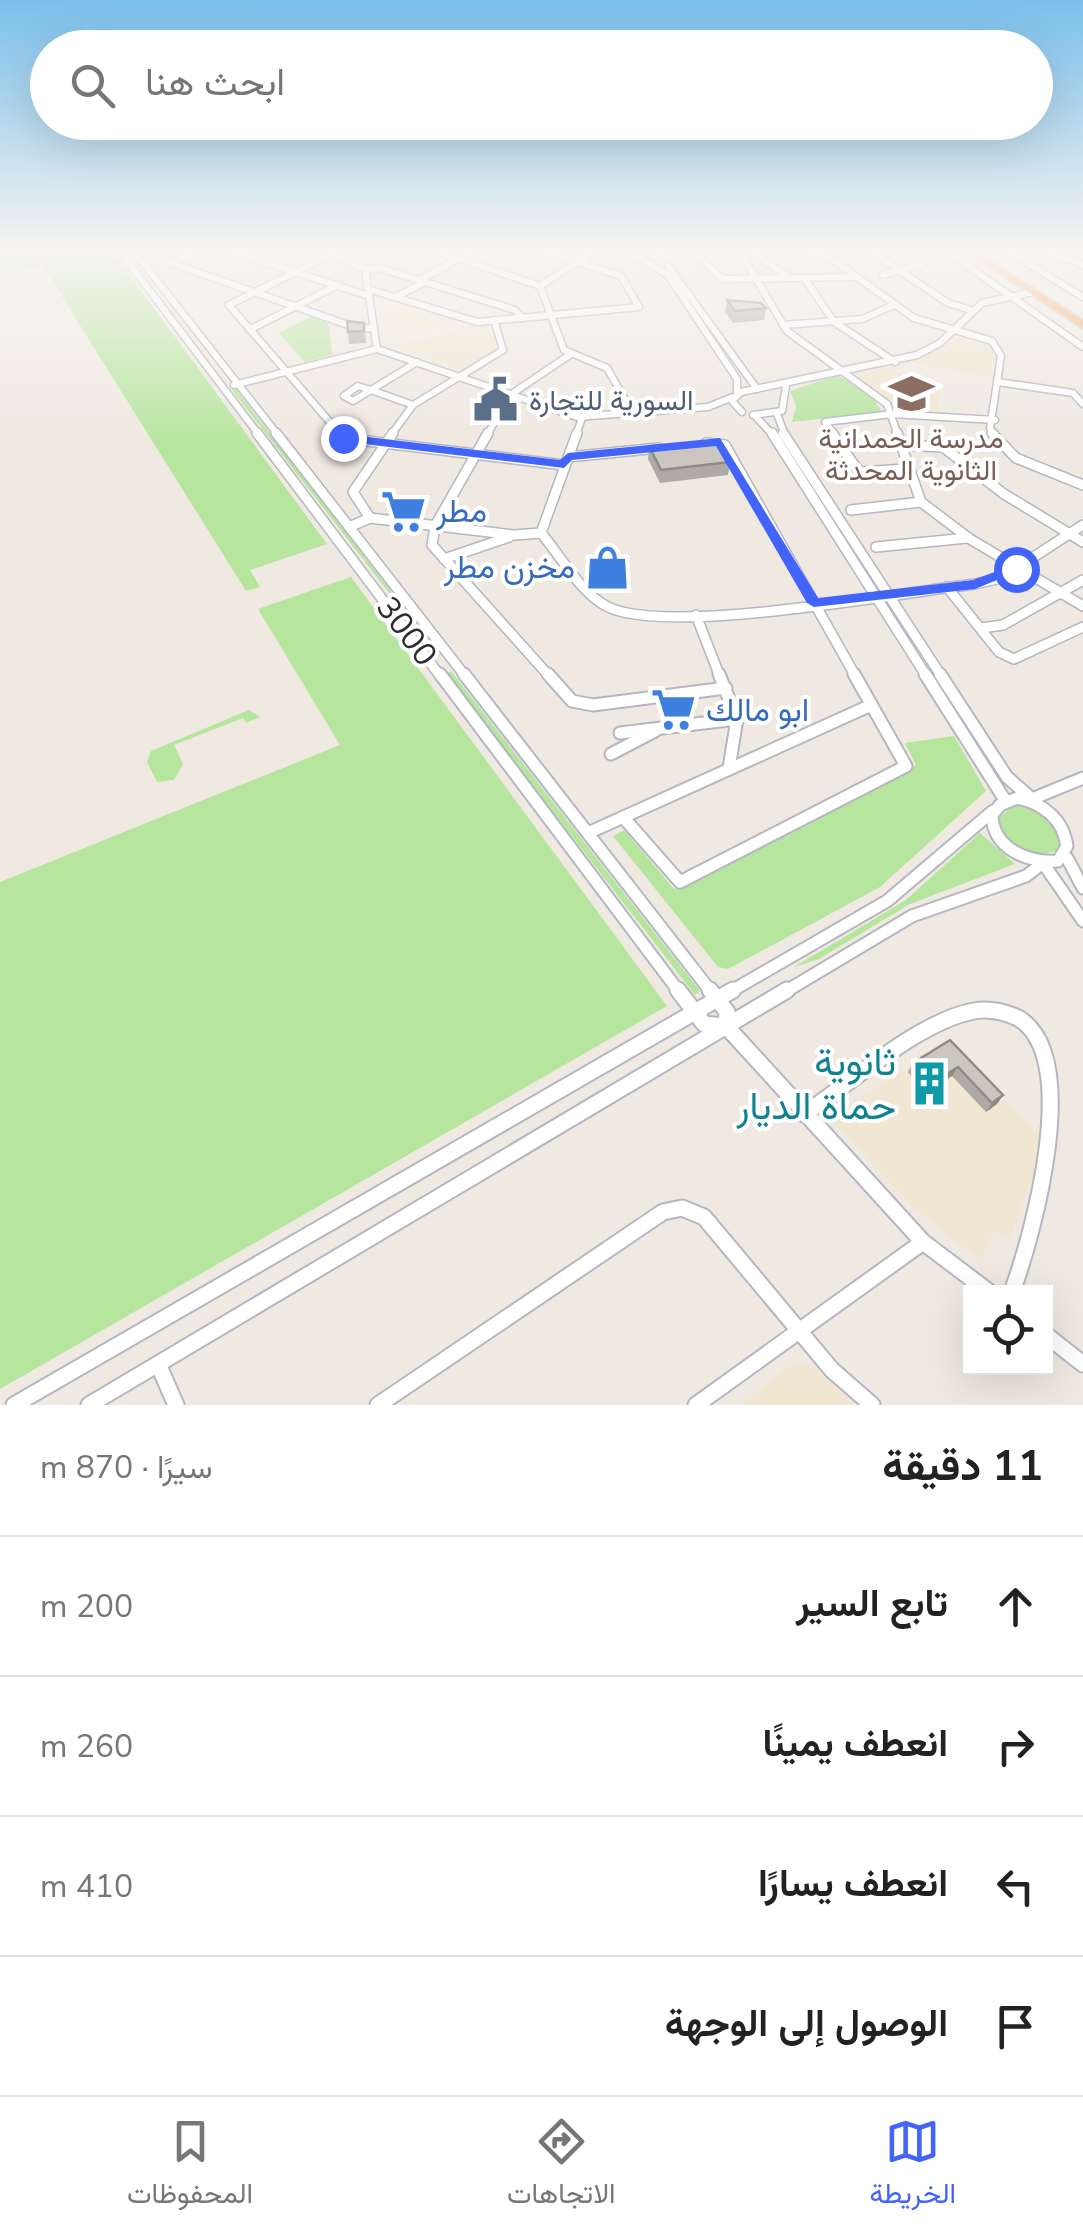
<!DOCTYPE html>
<html lang="ar">
<meta charset="utf-8">
<style>
body{margin:0;font-family:"Nunito Sans",Vazirmatn,sans-serif;background:#f6f6f6;color:#222;direction:rtl}
.controls{position:absolute;right:30px;bottom:30px;display:grid;overflow:hidden;border-radius:0px;box-shadow:0 10px 40px #0002}
.controls button{width:90px;height:90px;display:grid;place-items:center;padding:0;border:0;border-bottom:2px solid #e0e0e0;background:#fff;color:#222;font:50px sans-serif}
.stop{position:absolute;width:30px;height:30px;margin:-22px;border:8px solid #4264fb;border-radius:50%;background:#fff}
.stop.end{background:#4264fb;border-color:#fff;box-shadow:0 2px 10px #0008}
.list{margin:0;padding:0;list-style:none}
h2{display:flex;justify-content:space-between;align-items:center;height:130px;margin:0;padding:0 40px;font-size:42px}
h2 small{font-size:32px;font-weight:400;color:#767676}
.list li{display:grid;grid-template-columns:65px 1fr auto;gap:30px;align-items:center;box-sizing:border-box;height:140px;padding:0 40px;border-top:2px solid #e0e0e0}
.list b{display:block;font-size:38px;white-space:nowrap}
.list em{font-size:32px;font-style:normal;color:#767676}
.icon{flex:none;width:55px;height:55px;fill:none;stroke:currentColor;stroke-width:2;stroke-linecap:round;stroke-linejoin:round}
.map{position:relative;flex:none;width:1083px;height:1405px;overflow:hidden;direction:ltr}
.search{position:absolute;background:#fff;box-shadow:0 10px 40px #0002;left:30px;right:30px;top:30px;height:110px;display:flex;align-items:center;gap:25px;box-sizing:border-box;padding:0 35px;border-radius:55px;color:#767676;font-size:38px}
.sheet{height:690px;background:#fff}
nav{display:flex;justify-content:space-around;align-items:center;box-sizing:border-box;height:140px;border-top:2px solid #e0e0e0;background:#fff;font-size:28px;color:#767676}
nav a{display:grid;justify-items:center;gap:5px}
nav .on{color:#4264fb}
.map>svg:first-child{display:block}
.education{fill:#f0e6d1}
.green{fill:#b6e59e}
.lines{fill:none;stroke-linecap:round;stroke-linejoin:round}
.minor-far3-casing{stroke:#b4b7c1;stroke-width:9}
.minor-far2-casing{stroke:#b4b7c1;stroke-width:12}
.minor-far1-casing{stroke:#b4b7c1;stroke-width:15}
.minor-casing{stroke:#b4b7c1;stroke-width:19}
.highway-casing{stroke:#c9c9c9;stroke-width:4}
.minor-far3{stroke:#fff;stroke-width:6}
.minor-far2{stroke:#fff;stroke-width:9}
.minor-far1{stroke:#fff;stroke-width:11}
.minor{stroke:#fff;stroke-width:15}
.highway{fill:#ffa35c;fill-rule:evenodd}
.wall{fill:#afaba4}
.shaded-wall{fill:#8e8b86}
.building{fill:#cbc7bf;stroke:#8e8b86;stroke-width:2.5}
.route{fill:#4264fb}
.labels{text-anchor:middle;stroke-width:8;stroke-linejoin:round;paint-order:stroke}
.far-service-label{font-size:28px;fill:#4e5e75;stroke:#fff;text-anchor:start}
.far-education-label{font-size:28px;fill:#785e54;stroke:#fff}
.shop-label{font-size:32px;fill:#366cbe;stroke:#fff;text-anchor:start}
.street-label{font-size:32px;fill:#2e2e2e;stroke:#fff}
.near-culture-label{font-size:38px;fill:#0d838f;stroke:#fff;text-anchor:end}
</style>
<div class="map">
<svg width="1083" height="1405" viewBox="0 0 1083 1405">
<rect width="100%" height="100%" fill="#efe9e1"/>
<g class="education">
<polygon points="380,294 460,321 386,340"/>
<polygon points="486,323 497,347 463,370 394,347"/>
<polygon points="964,335 994,349 993,378 912,362"/>
<polygon points="890,367 913,382 942,387 936,415 901,413 855,374"/>
<polygon points="945,1044 1045,1141 1010,1239 994,1230 980,1261 914,1208 836,1125 836,1114"/>
<polygon points="792,1364 810,1364 857,1405 741,1405"/>
</g>
<g class="green">
<polygon points="0,250 111,250 327,544 250,570 260,587 246,591 43,266 0,274"/>
<polygon points="312,316 328,321 332,355 305,362 279,333"/>
<polygon points="838,375 873,398 882,412 792,422 796,406 790,391"/>
<polygon points="236,389 440,655 439,657 232,390"/>
<polygon points="351,577 667,1006 0,1389 0,882 340,745 258,609"/>
<polygon points="451,671 700,991 695,995 446,674"/>
<polygon points="249,710 260,717 246,723 243,718 174,745 183,764 174,780 157,782 147,762 151,751"/>
<polygon points="954,736 986,791 880,887 728,969 718,967 613,836 624,830 674,889 916,765 905,743"/>
<path d="M1018 803H1029L1065 827 1061 849C1036 861 1000 846 999 817Z"/>
<polygon points="980,833 1015,864 910,904 819,959 794,967 906,900"/>
</g>
<g class="lines">
<defs>
<g id="minor-far3">
<polyline points="119,250 259,435"/>
<polyline points="133,250 278,435"/>
<polyline points="170,250 165,257 171,263 354,327 374,329"/>
<polyline points="227,250 369,296"/>
<polyline points="323,250 365,269 377,349"/>
<polyline points="340,250 229,305 341,435"/>
<polyline points="433,250 540,286"/>
<polyline points="625,250 668,275 737,379 737,394"/>
<polyline points="691,250 723,279 856,277"/>
<polyline points="739,250 787,331 887,404 898,435"/>
<polyline points="748,250 788,277"/>
<polyline points="806,250 836,262 914,318 992,341 1001,356 990,428 993,435"/>
<polyline points="869,250 948,303 971,310"/>
<polyline points="945,250 1083,347"/>
<polyline points="1006,250 1083,297"/>
<polyline points="1044,250 1083,265"/>
<polyline points="652,256 672,250"/>
<polyline points="172,262 202,250"/>
<polyline points="668,266 757,389"/>
<polyline points="365,269 380,268 515,310 523,318"/>
<polyline points="883,275 923,264"/>
<polyline points="805,279 834,322 895,362"/>
<polyline points="420,280 474,250"/>
<polyline points="540,286 564,350 607,368 634,415"/>
<polyline points="540,286 596,250"/>
<polyline points="368,289 477,322 639,307 621,276 540,250"/>
<polyline points="395,297 425,282"/>
<polyline points="783,325 862,319 894,305"/>
<polyline points="251,329 338,285"/>
<polyline points="998,382 1073,393 1083,404"/>
<polyline points="234,385 377,349 577,417 708,407 733,397"/>
<polygon points="358,386 371,390 353,401 344,396"/>
<polyline points="371,390 413,405"/>
<polyline points="371,390 417,362"/>
<polyline points="742,412 732,401 741,392 917,355 940,343 982,303 1033,292"/>
<polyline points="777,414 785,435"/>
<polyline points="753,415 782,411 786,386"/>
<polyline points="755,416 773,435"/>
<polyline points="391,435 413,405 503,350 494,320"/>
<polyline points="487,435 510,395 571,354"/>
<polyline points="576,435 582,418"/>
<polyline points="834,435 825,422 892,414 995,420"/>
</g>
<g id="minor-far2">
<polyline points="257,433 441,677"/>
<polyline points="276,433 466,677"/>
<polyline points="339,433 343,438 564,465"/>
<polyline points="488,433 435,526 432,545 550,677"/>
<path d="M577 433 541 533C561 556 580 593 608 607 669 636 899 593 975 584L1001 578 1083 525"/>
<polyline points="772,433 927,677"/>
<polyline points="783,433 942,677"/>
<polyline points="832,433 859,472 906,469"/>
<polyline points="897,433 921,502 970,539 1083,606"/>
<polyline points="992,433 1016,458 1083,485"/>
<polyline points="706,443 725,445 856,677"/>
<polyline points="902,445 943,447 1004,494 1083,542"/>
<polyline points="568,457 659,448"/>
<polyline points="851,510 921,502"/>
<polyline points="370,518 353,492 393,433"/>
<polyline points="349,527 370,518 514,535 541,533"/>
<polyline points="876,547 967,538"/>
<polyline points="444,559 509,537"/>
<polyline points="947,587 999,652 1014,659 1083,627"/>
<polyline points="696,615 720,677"/>
<polyline points="981,628 1003,625 1083,580"/>
</g>
<g id="minor-far1">
<polyline points="440,674 680,993"/>
<polyline points="464,674 712,993"/>
<polyline points="548,674 572,701 593,705 726,688"/>
<polyline points="719,674 737,719 729,768"/>
<polyline points="925,674 1005,800"/>
<polyline points="940,674 1007,777 1032,799 1083,778"/>
<polyline points="620,733 737,719"/>
<polyline points="611,754 655,731"/>
<path d="M1017 798C1043 803 1063 819 1067 846L1058 861C1028 863 993 849 992 815L1000 805Z"/>
<polyline points="623,817 680,882 906,766 854,674"/>
<polyline points="588,833 869,706"/>
<polyline points="1067,858 1083,888"/>
<polyline points="728,993 887,901 993,811"/>
<polyline points="783,993 912,916 1026,876 1043,863 1083,921"/>
</g>
<g id="minor">
<polyline points="678,990 704,1024 725,1026"/>
<polyline points="710,990 727,1012 726,1026"/>
<polyline points="726,1026 923,1242 989,1292"/>
<path d="M804 1114C851 1083 919 1021 974 1011 989 1008 1005 1012 1018 1018 1083 1056 1033 1234 1012 1292"/>
<polyline points="1046,1335 1083,1364"/>
<polyline points="158,1364 176,1405"/>
<polyline points="14,1405 733,990"/>
<polyline points="89,1405 787,990"/>
<polyline points="378,1405 663,1212 682,1208 704,1217 832,1370 872,1405"/>
<polyline points="696,1405 923,1242"/>
</g>
<polygon id="highway" points="964,250 974,250 1083,321 1083,328"/>
</defs>
<use href="#minor-far3" class="minor-far3-casing"/>
<use href="#minor-far2" class="minor-far2-casing"/>
<use href="#minor-far1" class="minor-far1-casing"/>
<use href="#minor" class="minor-casing"/>
<use href="#highway" class="highway-casing"/>
<use href="#minor-far3" class="minor-far3"/>
<use href="#minor-far2" class="minor-far2"/>
<use href="#minor-far1" class="minor-far1"/>
<use href="#minor" class="minor"/>
<use href="#highway" class="highway"/>
</g>
<g class="wall">
<polygon points="727,300 766,308 764,320 733,323 725,312"/>
<polygon points="364,323 366,343 349,344 348,332"/>
<polygon points="894,382 915,399 912,408 903,408 892,392"/>
<polygon points="649,446 730,462 728,475 660,483 648,459"/>
<polygon points="950,1040 1003,1095 997,1104 986,1112 952,1076 926,1093 908,1072 913,1063"/>
</g>
<g class="shaded-wall">
<polygon points="958,1067 952,1076 926,1093 931,1084"/>
<polygon points="1003,1095 997,1104 986,1112 992,1103"/>
</g>
<g class="building">
<polygon points="727,300 761,303 766,308 735,311"/>
<polygon points="347,321 364,323 364,331 348,332"/>
<polygon points="894,382 903,382 915,399 906,398"/>
<polygon points="717,441 730,462 661,470 649,446"/>
<polygon points="950,1040 1003,1095 992,1103 958,1067 931,1084 913,1063"/>
</g>
<linearGradient id="sky" x2="0" y2="1"><stop stop-color="#7abfeb"/><stop offset="0.56" stop-color="#f8f5f2"/><stop offset="1" stop-color="#f8f5f2" stop-opacity="0"/></linearGradient>
<rect width="1083" height="447" fill="url(#sky)"/>
<polygon class="route" points="343,434 560,460 568,453 720,438 818,598 973,580 1016,564 1024,569 975,589 814,607 807,603 716,446 572,460 564,468 339,441"/>
<defs>
<symbol id="school-bare" viewBox="-9 -9 18 18"><path d="M0-5L7-2L0 1L-7-2ZM-4 1L0 2.5L4 1V4Q0 6-4 4Z" fill="#8d6e63" stroke="#fff" stroke-width="2.5" paint-order="stroke"/></symbol>
<symbol id="civic-bare" viewBox="-9 -9 18 18"><path d="M-.6-6.5H3V-4.5H.6V-3L4-1V1h2V6H-6V1h2V-1L-.6-3ZM-1.2 2.5V6h2.4V2.5Z" fill="#5c6f8a" stroke="#fff" stroke-width="2.5" paint-order="stroke"/></symbol>
<symbol id="supermarket-bare" viewBox="-9 -9 18 18"><path d="M-6-5.5h2.5l.6 2H6L4.5 2H-2.5L-4.4-4H-6ZM-1.5 3.2a1.3 1.3 0 1 0 .1 0ZM3 3.2a1.3 1.3 0 1 0 .1 0Z" fill="#3f7fe0" stroke="#fff" stroke-width="2.5" paint-order="stroke"/></symbol>
<symbol id="shop-bare" viewBox="-9 -9 18 18"><path d="M-5-2.5h2.3a2.7 3.5 0 0 1 5.4 0H5L5.5 6h-11ZM-1.5-2.5h3a1.5 2.3 0 0 0-3 0Z" fill="#3f7fe0" stroke="#fff" stroke-width="2.5" paint-order="stroke"/></symbol>
<symbol id="building-bare" viewBox="-9 -9 18 18"><path d="M-4-6H4V6H1V3H-1V6H-4ZM-2.5-4.3h1.7v1.8h-1.7ZM.8-4.3h1.7v1.8H.8ZM-2.5-1h1.7V.8h-1.7ZM.8-1h1.7V.8H.8Z" fill="#0f9aa8" stroke="#fff" stroke-width="2.5" paint-order="stroke"/></symbol>
</defs>
<g fill-rule="evenodd">
<use href="#school-bare" x="880" y="362" width="63" height="63"/>
<use href="#civic-bare" x="464" y="368" width="63" height="63"/>
<use href="#supermarket-bare" x="372" y="480" width="63" height="63"/>
<use href="#shop-bare" x="576" y="536" width="63" height="63"/>
<use href="#supermarket-bare" x="642" y="678" width="63" height="63"/>
<use href="#building-bare" x="898" y="1052" width="63" height="63"/>
</g>
<g class="labels">
<g class="far-service-label">
<text x="529" y="410">السورية للتجارة</text>
</g>
<g class="far-education-label">
<text x="911" y="448">مدرسة الحمدانية<tspan x="911" dy="32">الثانوية المحدثة</tspan></text>
</g>
<g class="shop-label">
<text x="436" y="522">مطر</text>
<text x="575" y="578" text-anchor="end">مخزن مطر</text>
<text x="706" y="721">ابو مالك</text>
</g>
<g class="street-label">
<text transform="translate(407 631) rotate(53)" y="11">3000</text>
</g>
<g class="near-culture-label">
<text x="896" y="1075">ثانوية<tspan x="896" dy="44">حماة الديار</tspan></text>
</g>
</g>
</svg>
<div class="controls">
<button><svg class="icon" aria-label="locate" viewBox="0 0 24 24"><circle cx="12" cy="12" r="6"/><path d="M12 2v4M12 18v4M2 12h4M18 12h4"/></svg></button>
</div>
<div class="stop" style="left:1016px;top:569px"></div>
<div class="stop end" style="left:343px;top:438px"></div>
<div class="search"><svg class="icon" aria-label="search" viewBox="0 0 24 24"><circle cx="10" cy="10" r="6"/><path d="M15 15l6 6"/></svg>ابحث هنا</div>
</div>
<section class="sheet">
<h2>11 دقيقة<small>سيرًا · 870 m</small></h2>
<ul class="list">
<li><svg class="icon" aria-label="ahead" viewBox="0 0 24 24"><path d="M12 20V5M6 11l6-6 6 6"/></svg><div><b>تابع السير</b></div><em>200 m</em></li>
<li><svg class="icon" aria-label="right" viewBox="0 0 24 24"><path d="M7 20v-9h11M14 6l5 5-5 5"/></svg><div><b>انعطف يمينًا</b></div><em>260 m</em></li>
<li><svg class="icon" aria-label="left" viewBox="0 0 24 24"><path d="M17 20v-9H6M10 6l-5 5 5 5"/></svg><div><b>انعطف يسارًا</b></div><em>410 m</em></li>
<li><svg class="icon" aria-label="arrive" viewBox="0 0 24 24"><path d="M6 21V4h12l-3 4 3 4H6"/></svg><div><b>الوصول إلى الوجهة</b></div></li>
</ul>
</section>
<nav>
<a class="on"><svg class="icon" aria-label="map" viewBox="0 0 24 24"><path d="M3 6l6-2 6 2 6-2v14l-6 2-6-2-6 2zM9 4v14M15 6v14"/></svg>الخريطة</a>
<a><svg class="icon" aria-label="directions" viewBox="0 0 24 24"><path d="M12 3l9 9-9 9-9-9zM9 14v-3h6M13 9l2 2-2 2"/></svg>الاتجاهات</a>
<a><svg class="icon" aria-label="saved" viewBox="0 0 24 24"><path d="M7 4h10v16l-5-4-5 4z"/></svg>المحفوظات</a>
</nav>
